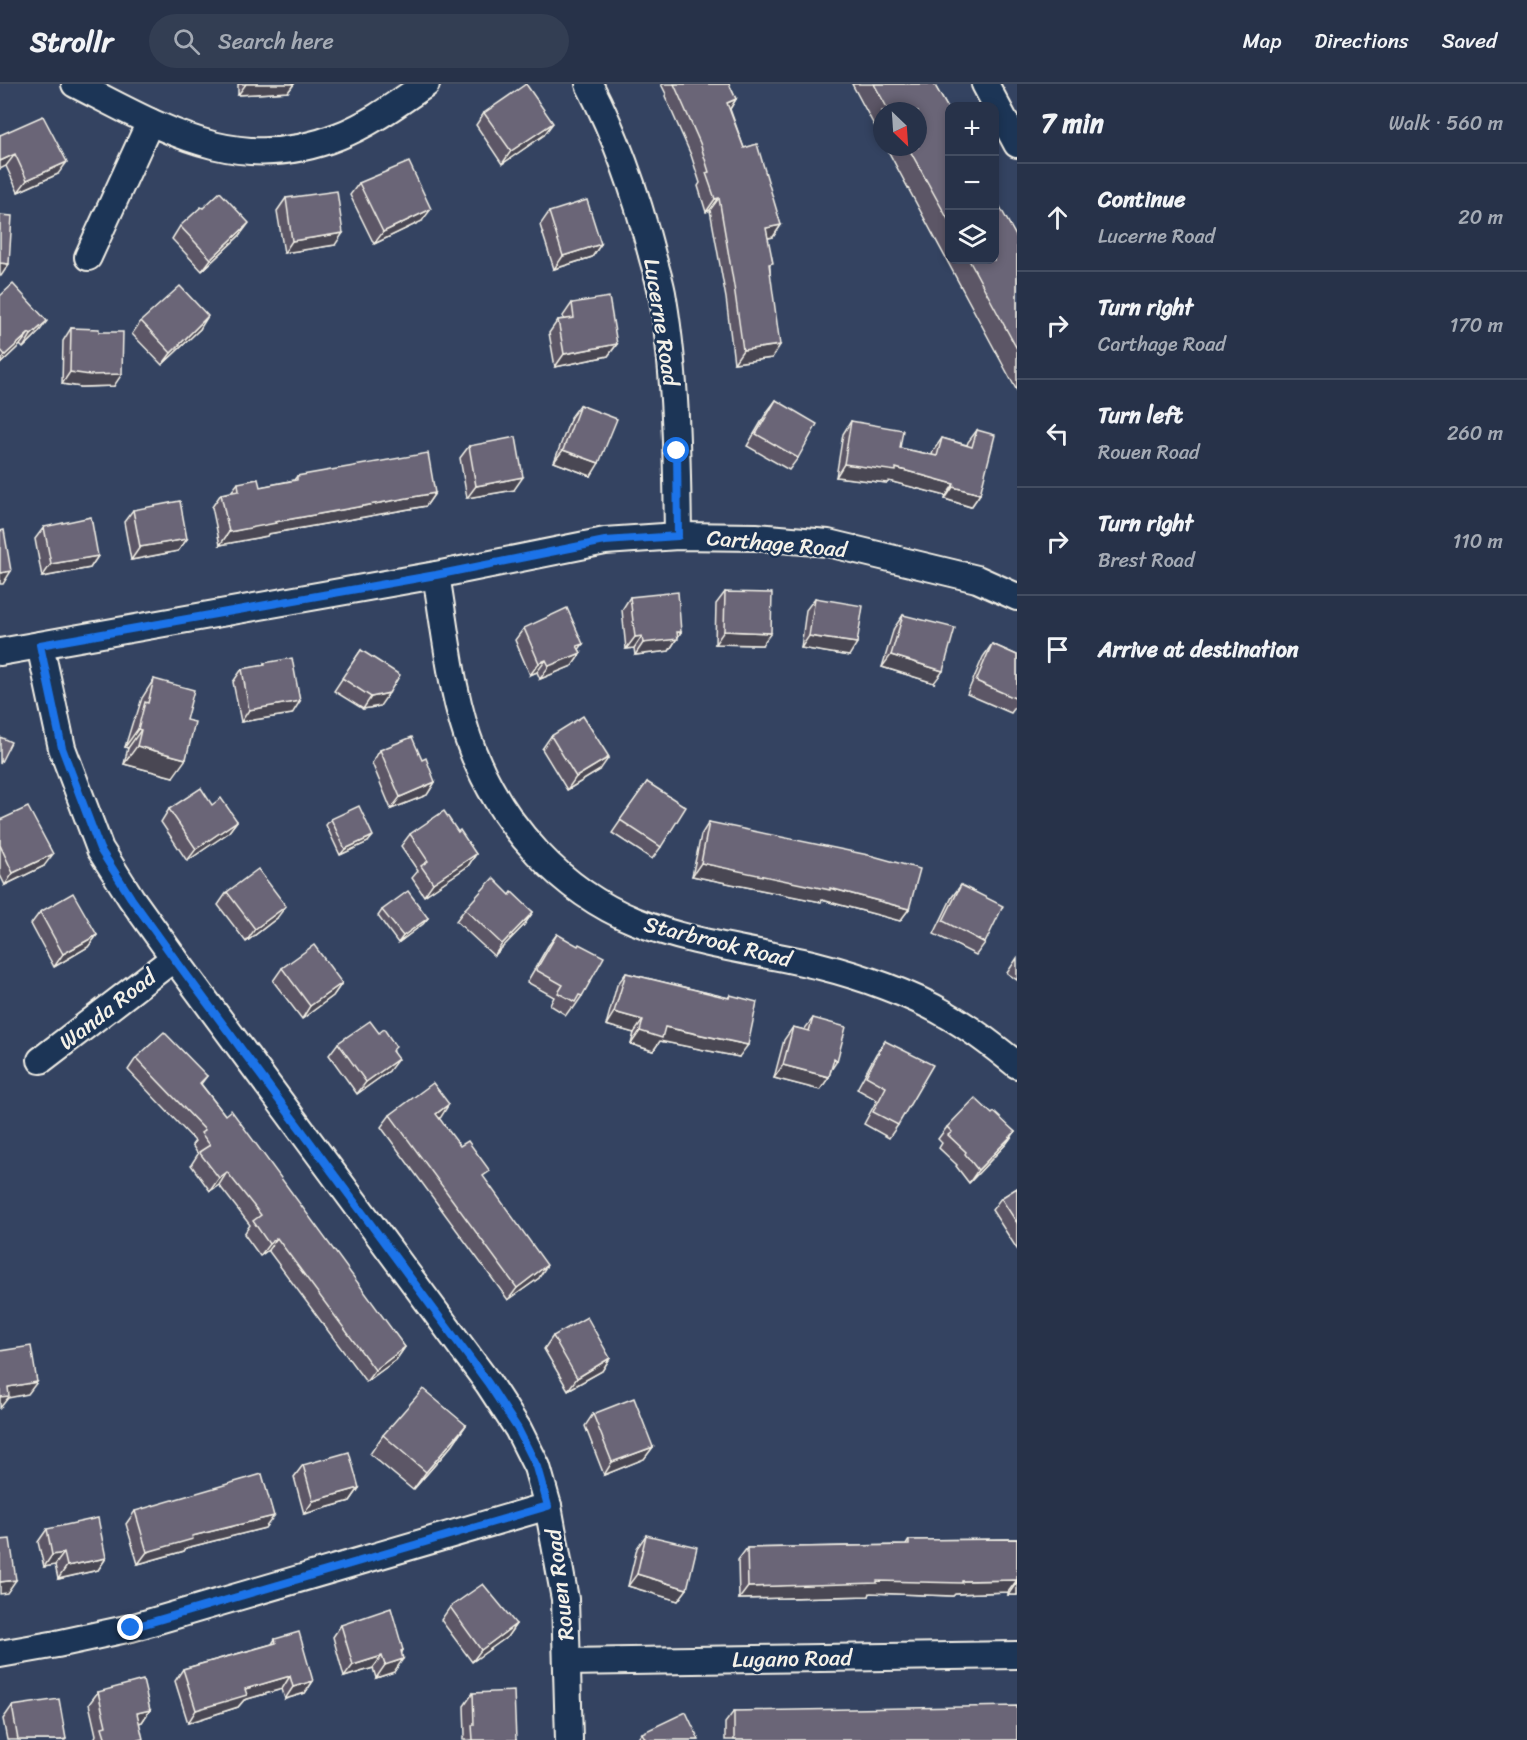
<!DOCTYPE html>
<meta charset="utf-8">
<style>
body{margin:0;font-family:Sriracha,sans-serif;background:#333e53;color:#f1f3f6}
.controls{position:absolute;right:18px;top:18px;display:grid;overflow:hidden;border-radius:12px;box-shadow:0 3px 9px #0003}
.controls button{width:54px;height:54px;display:grid;place-items:center;padding:0;border:0;border-bottom:2px solid #434d61;background:#273249;color:#f1f3f6;font:30px sans-serif}
.compass{position:absolute;left:873px;top:18px;width:54px;height:54px;border-radius:50%;background:#273249;box-shadow:0 3px 9px #0003;rotate:155deg}
.stop{position:absolute;width:18px;height:18px;margin:-14px;border:4px solid #1a73e8;border-radius:50%;background:#fff}
.stop.end{background:#1a73e8;border-color:#fff;box-shadow:0 2px 6px #0008}
.list{margin:0;padding:0;list-style:none}
h2{display:flex;justify-content:space-between;align-items:center;height:78px;margin:0;padding:0 24px;font-size:26px}
h2 small{font-size:20px;font-weight:400;color:#a4aab4}
.list li{display:grid;grid-template-columns:39px 1fr auto;gap:18px;align-items:center;box-sizing:border-box;height:108px;padding:0 24px;border-top:2px solid #434d61}
.list b{display:block;font-size:22px;white-space:nowrap}
.list p{margin:0;font-size:20px;white-space:nowrap;color:#a4aab4}
.list em{font-size:20px;font-style:normal;color:#a4aab4}
.icon{flex:none;width:33px;height:33px;fill:none;stroke:currentColor;stroke-width:2;stroke-linecap:round;stroke-linejoin:round}
.map{position:relative;flex:none;width:1017px;height:1656px;overflow:hidden}
header{display:flex;align-items:center;gap:36px;box-sizing:border-box;height:84px;padding:0 30px;background:#273249;border-bottom:2px solid #434d61}
header strong{font-size:28px}
nav{display:flex;gap:33px;margin-inline-start:auto;font-size:21px}
.search{width:420px;height:54px;background:#333e53;display:flex;align-items:center;gap:15px;box-sizing:border-box;padding:0 21px;border-radius:33px;color:#a4aab4;font-size:22px}
main{display:flex}
aside{flex:1;background:#273249}
.map>svg:first-child{display:block}
.lines{fill:none;stroke-linecap:round;stroke-linejoin:round}
.minor-casing{stroke:#f4f1e8;stroke-width:30}
.minor{stroke:#1d3557;stroke-width:26}
.wall{fill:#5b5766;stroke:#f4f1e8;stroke-width:1.5}
.shaded-wall{fill:#4a4753;stroke:#f4f1e8;stroke-width:1.5}
.building{fill:#6a6577;stroke:#f4f1e8;stroke-width:1.5}
.route{stroke:#1a73e8;stroke-width:8}
.labels{text-anchor:middle;stroke-width:5;stroke-linejoin:round;paint-order:stroke}
.street-label{font-size:22px;fill:#f4f1e8;stroke:#1d3557}
</style>
<header>
<strong>Strollr</strong>
<div class="search"><svg class="icon" aria-label="search" viewBox="0 0 24 24"><circle cx="10" cy="10" r="6"/><path d="M15 15l6 6"/></svg>Search here</div>
<nav><a>Map</a><a>Directions</a><a>Saved</a></nav>
</header>
<main>
<div class="map">
<svg width="1017" height="1656" viewBox="0 0 1017 1656">
<rect width="100%" height="100%" fill="#344361"/>
<filter id="ink" filterUnits="userSpaceOnUse"><feTurbulence type="fractalNoise" baseFrequency=".0167" numOctaves="2"/><feDisplacementMap in="SourceGraphic" scale="12" xChannelSelector="R" yChannelSelector="G"/><feConvolveMatrix kernelMatrix="1 2 1 2 8 2 1 2 1" color-interpolation-filters="sRGB"/></filter>
<g filter="url(#ink)">
<g class="lines">
<defs>
<g id="minor">
<path d="M75 0C164 45 238 93 339 52 370 40 398 19 426 0"/>
<path d="M589 0C617 54 637 112 652 171 656 186 661 200 663 215 676 293 677 373 678 452"/>
<polyline points="985,0 1017,60"/>
<polyline points="88,173 150,38"/>
<path d="M436 491C446 549 451 612 473 668 503 742 561 807 635 837 694 861 759 867 820 882 860 892 912 910 947 931 972 945 995 963 1017 981"/>
<polyline points="40,561 62,664 100,765 131,814 174,874 488,1299 518,1345 537,1383 548,1422 565,1515 569,1656"/>
<polyline points="0,568 436,491 605,457 678,452 756,453 828,459 977,495 1017,513"/>
<polyline points="41,976 174,874"/>
<polyline points="0,1570 57,1560 131,1544 548,1422"/>
<polyline points="567,1578 1017,1571"/>
</g>
</defs>
<use href="#minor" class="minor-casing"/>
<use href="#minor" class="minor"/>
</g>
<g class="wall">
<polygon points="238,0 294,0 288,8 238,11"/>
<polygon points="661,0 729,0 736,15 730,25 744,64 781,141 773,153 768,154 770,184 772,274 734,279 726,214 710,126 706,128 698,102 700,99 691,71 665,12 666,10"/>
<polygon points="852,0 934,0 950,28 950,176 994,176 1017,154 1017,307 886,63 918,63 918,27 882,27 882,56"/>
<polygon points="484,29 544,51 502,80 476,41"/>
<polygon points="0,51 58,90 18,108 6,82"/>
<polygon points="359,99 422,137 374,160 350,111"/>
<polygon points="286,114 335,161 284,169 277,127"/>
<polygon points="549,128 601,160 592,173 554,185 540,141"/>
<polygon points="180,142 240,151 202,187 172,155"/>
<polygon points="0,212 38,249 23,264 20,261 0,280"/>
<polygon points="572,219 617,260 608,272 555,283 549,249 558,236 564,235 563,232"/>
<polygon points="141,237 200,245 162,281 132,250"/>
<polygon points="71,244 99,248 114,302 81,303 62,300 63,257"/>
<polygon points="776,316 798,374 789,386 747,362 767,328"/>
<polygon points="580,321 591,392 554,378 571,333"/>
<polygon points="851,337 900,364 932,371 933,367 942,354 967,361 968,358 977,346 980,410 971,423 945,415 946,412 889,397 887,399 836,393 843,350"/>
<polygon points="469,362 514,406 467,414 460,374"/>
<polygon points="297,392 435,409 426,422 268,450 267,452 220,461 212,423 221,410 231,408 238,399 260,403 294,396"/>
<polygon points="133,426 187,455 178,467 131,476 124,438"/>
<polygon points="44,443 98,472 90,484 42,493 35,455"/>
<polygon points="725,508 762,561 715,560 716,520"/>
<polygon points="630,513 681,548 669,567 635,571 634,564 626,565 622,526"/>
<polygon points="815,514 849,572 801,564 806,526"/>
<polygon points="903,531 934,599 882,583 894,544"/>
<polygon points="524,544 579,565 581,569 572,582 540,595 537,588 530,591 515,556"/>
<polygon points="992,560 1017,571 1017,621 1011,629 967,610 983,573"/>
<polygon points="361,566 380,622 363,625 334,607"/>
<polygon points="264,579 292,630 241,638 233,598 242,585 263,582"/>
<polygon points="154,595 186,636 173,693 124,680 128,664 125,663 133,637 137,630 142,614"/>
<polygon points="551,652 600,686 567,706 542,665"/>
<polygon points="380,666 422,676 435,698 427,711 391,725 372,679"/>
<polygon points="647,698 661,763 652,775 612,749"/>
<polygon points="212,721 237,737 228,749 187,777 161,738 169,725"/>
<polygon points="331,735 368,758 340,771 326,741"/>
<polygon points="0,736 44,782 5,801 0,791"/>
<polygon points="709,738 909,825 900,837 822,816 821,818 692,792 701,751"/>
<polygon points="458,748 476,770 468,782 424,812 412,794 418,787 401,762 410,750"/>
<polygon points="961,801 985,859 976,871 934,850 952,813"/>
<polygon points="227,808 277,834 246,858 218,821"/>
<polygon points="510,811 533,828 524,841 494,872 456,837 465,825"/>
<polygon points="382,826 428,834 423,840 398,859 378,832"/>
<polygon points="40,828 97,851 88,863 54,883 31,840"/>
<polygon points="557,850 582,912 573,925 571,924 566,931 550,921 554,913 527,898 548,862"/>
<polygon points="1017,874 1017,896 1007,889"/>
<polygon points="282,884 342,899 333,912 302,935 273,897"/>
<polygon points="626,889 728,914 730,911 739,973 660,957 653,967 631,960 634,949 606,941 617,901"/>
<polygon points="813,934 837,977 831,986 829,993 820,1006 774,994 784,956 793,943 804,946"/>
<polygon points="885,957 898,1041 889,1054 864,1040 877,1016 857,1005 876,970"/>
<polygon points="338,959 393,968 389,987 357,1010 329,971"/>
<polygon points="136,974 207,992 201,1000 405,1263 396,1276 366,1298 268,1166 260,1172 244,1150 250,1141 219,1101 210,1107 191,1081 198,1070 192,1061 195,1057 128,986"/>
<polygon points="992,1030 1015,1048 1006,1060 969,1099 956,1082 957,1081 939,1064 942,1059 938,1055 947,1043"/>
<polygon points="390,1031 441,1033 439,1034 539,1194 508,1216 381,1043"/>
<polygon points="1017,1104 1017,1165 992,1126 1001,1114"/>
<polygon points="553,1252 610,1274 602,1287 568,1306 544,1265"/>
<polygon points="593,1330 653,1363 644,1375 604,1391 585,1342"/>
<polygon points="466,1341 453,1360 413,1406 370,1370 383,1351"/>
<polygon points="303,1381 359,1404 350,1417 304,1430 294,1393"/>
<polygon points="135,1427 265,1444 186,1464 184,1467 138,1480 126,1440"/>
<polygon points="47,1445 106,1474 98,1486 58,1495 55,1481 44,1483 38,1458"/>
<polygon points="646,1451 687,1505 678,1517 628,1502 637,1464"/>
<polygon points="1017,1455 1017,1511 1008,1511 1008,1508 955,1510 953,1512 870,1509 869,1512 739,1515 738,1476 747,1464 906,1461 909,1456"/>
<polygon points="450,1523 516,1540 507,1553 472,1578 441,1536"/>
<polygon points="341,1541 403,1566 394,1588 376,1594 373,1584 344,1593 333,1553"/>
<polygon points="275,1555 313,1597 305,1609 285,1615 282,1605 244,1616 238,1623 188,1639 175,1597 183,1585 272,1560"/>
<polygon points="98,1608 150,1626 142,1638 139,1639 142,1656 94,1656 96,1651 89,1620"/>
<polygon points="473,1609 516,1656 463,1656 463,1653 465,1651 464,1622"/>
<polygon points="12,1622 66,1655 65,1656 7,1656 3,1635"/>
<polygon points="734,1627 1017,1656 725,1656 725,1639"/>
<polygon points="642,1649 699,1656 637,1656"/>
</g>
<g class="shaded-wall">
<polygon points="246,0 294,0 288,8 238,11"/>
<polygon points="736,15 728,28 727,19"/>
<polygon points="553,39 544,51 502,80 511,67"/>
<polygon points="15,70 6,82 0,85 0,77"/>
<polygon points="67,78 58,90 18,108 27,96"/>
<polygon points="719,114 710,126 706,128 715,115"/>
<polygon points="431,125 422,137 374,160 383,148"/>
<polygon points="249,139 240,151 202,187 211,175"/>
<polygon points="781,141 773,153 757,156 766,144"/>
<polygon points="343,149 335,161 284,169 292,157"/>
<polygon points="601,160 592,173 554,185 563,172"/>
<polygon points="0,179 9,180 1,192 0,192"/>
<polygon points="208,232 200,245 162,281 171,269"/>
<polygon points="47,237 38,249 23,264 31,251"/>
<polygon points="29,249 20,261 0,280 0,278 5,271"/>
<polygon points="617,260 608,272 555,283 564,270"/>
<polygon points="780,261 772,274 734,279 743,266"/>
<polygon points="70,288 122,290 114,302 81,303 62,300"/>
<polygon points="563,366 599,379 591,392 554,378"/>
<polygon points="844,380 896,384 954,400 946,412 889,397 887,399 836,393"/>
<polygon points="523,393 514,406 467,414 476,402"/>
<polygon points="953,403 980,410 971,423 945,415"/>
<polygon points="435,409 426,422 268,450 267,452 220,461 229,448 275,438"/>
<polygon points="187,455 178,467 131,476 140,463"/>
<polygon points="98,472 90,484 42,493 51,480"/>
<polygon points="11,487 3,500 0,500 0,489"/>
<polygon points="724,547 771,549 762,561 715,560"/>
<polygon points="677,548 681,548 669,567 635,571 643,559"/>
<polygon points="642,552 634,564 626,565 635,553"/>
<polygon points="809,552 857,559 849,572 801,564"/>
<polygon points="583,560 574,572 581,569 572,582 540,595 549,582 577,562"/>
<polygon points="891,571 943,587 934,599 882,583"/>
<polygon points="546,576 537,588 530,591 539,579"/>
<polygon points="389,609 380,622 363,625 371,613"/>
<polygon points="300,617 292,630 241,638 249,626"/>
<polygon points="138,645 141,646 128,664 125,663"/>
<polygon points="137,662 186,675 173,693 124,680"/>
<polygon points="609,673 600,686 567,706 576,693"/>
<polygon points="435,698 427,711 391,725 400,713"/>
<polygon points="237,737 228,749 187,777 196,765"/>
<polygon points="373,752 368,758 340,771 345,765"/>
<polygon points="53,770 44,782 5,801 13,789"/>
<polygon points="476,770 468,782 424,812 433,799"/>
<polygon points="701,779 830,804 909,825 900,837 822,816 821,818 692,792"/>
<polygon points="286,822 277,834 246,858 255,845"/>
<polygon points="533,828 524,841 494,872 502,860"/>
<polygon points="428,834 423,840 398,859 403,852"/>
<polygon points="97,851 88,863 54,883 63,870"/>
<polygon points="342,899 333,912 302,935 310,922"/>
<polygon points="614,928 643,936 634,949 606,941"/>
<polygon points="665,943 748,961 739,973 660,957 653,967 631,960 640,947"/>
<polygon points="398,975 389,987 357,1010 366,998"/>
<polygon points="783,981 829,993 820,1006 774,994"/>
<polygon points="449,1020 441,1033 428,1042 436,1030"/>
<polygon points="1015,1048 1006,1060 969,1099 978,1086"/>
<polygon points="227,1088 219,1101 210,1107 219,1094"/>
<polygon points="277,1154 268,1166 260,1172 269,1160"/>
<polygon points="547,1181 539,1194 508,1216 517,1204"/>
<polygon points="405,1263 396,1276 366,1298 375,1286"/>
<polygon points="610,1274 602,1287 568,1306 577,1294"/>
<polygon points="37,1298 28,1310 8,1314 0,1324 0,1313 8,1303"/>
<polygon points="466,1341 453,1360 413,1406 426,1388"/>
<polygon points="653,1363 644,1375 604,1391 612,1378"/>
<polygon points="359,1404 350,1417 304,1430 313,1417"/>
<polygon points="274,1432 265,1444 186,1464 184,1467 138,1480 147,1468 192,1452"/>
<polygon points="64,1469 55,1481 44,1483 52,1471"/>
<polygon points="106,1474 98,1486 58,1495 67,1482"/>
<polygon points="637,1490 687,1505 678,1517 628,1502"/>
<polygon points="16,1496 7,1509 0,1510 0,1498"/>
<polygon points="1017,1496 1008,1508 955,1510 953,1512 870,1509 869,1512 739,1515 748,1503 877,1497 962,1497"/>
<polygon points="1017,1498 1017,1511 1008,1511"/>
<polygon points="516,1540 507,1553 472,1578 481,1566"/>
<polygon points="403,1566 394,1578 403,1575 394,1588 376,1594 385,1581 401,1567"/>
<polygon points="382,1572 373,1584 344,1593 353,1581"/>
<polygon points="290,1592 282,1605 244,1616 238,1623 188,1639 196,1626 245,1605"/>
<polygon points="313,1597 305,1609 285,1615 293,1603"/>
<polygon points="150,1626 142,1638 128,1642 137,1629"/>
</g>
<g class="building">
<polygon points="526,0 553,39 511,67 484,29"/>
<polygon points="674,0 729,0 736,15 727,19 744,64 757,60 781,141 766,144 773,179 769,180 780,261 743,266 734,202 719,114 715,115 706,89 709,88 700,59"/>
<polygon points="874,0 934,0 950,28 950,139 908,63 918,63 918,27 889,27"/>
<polygon points="43,32 67,78 27,96 15,70 0,77 0,51"/>
<polygon points="409,78 431,125 383,148 359,99"/>
<polygon points="337,107 343,149 292,157 286,114"/>
<polygon points="220,108 249,139 211,175 180,142 201,123 203,124"/>
<polygon points="994,112 1017,154 1017,265 969,176 994,176"/>
<polygon points="587,116 601,160 563,172 549,128"/>
<polygon points="0,131 12,132 9,180 0,179"/>
<polygon points="13,200 47,237 31,251 29,249 5,271 0,265 0,212"/>
<polygon points="180,202 208,232 171,269 141,237"/>
<polygon points="609,213 617,260 564,270 558,236 574,234 572,219"/>
<polygon points="71,244 99,245 99,248 123,248 122,290 90,291 70,288"/>
<polygon points="776,316 817,340 798,374 756,350"/>
<polygon points="580,321 617,335 599,379 563,366"/>
<polygon points="851,337 903,346 900,364 937,372 942,354 972,363 977,346 995,351 980,410 953,403 954,400 896,384 896,387 844,380"/>
<polygon points="516,353 523,393 476,402 469,362"/>
<polygon points="428,369 435,409 275,438 276,439 229,448 221,410 239,407 238,399 258,395 260,403 297,396 297,392"/>
<polygon points="180,417 187,455 140,463 133,426"/>
<polygon points="91,433 98,472 51,480 44,443"/>
<polygon points="4,446 11,487 0,489 0,447"/>
<polygon points="678,508 681,548 677,548 678,555 643,559 642,552 635,553 630,513"/>
<polygon points="725,508 772,509 771,549 724,547"/>
<polygon points="815,514 863,522 857,559 809,552"/>
<polygon points="567,524 583,560 577,562 581,569 549,582 546,576 539,579 524,544"/>
<polygon points="903,531 955,544 943,587 891,571"/>
<polygon points="992,560 1017,571 1017,615 976,597"/>
<polygon points="361,566 400,591 389,609 371,613 342,594"/>
<polygon points="292,574 300,617 249,626 242,585 265,581 264,579"/>
<polygon points="154,595 194,606 186,636 195,638 186,675 137,662 141,646 138,645 145,618 148,619"/>
<polygon points="583,632 609,673 576,693 551,652"/>
<polygon points="0,653 11,658 0,680"/>
<polygon points="412,653 422,676 426,674 435,698 400,713 380,666"/>
<polygon points="647,698 686,723 661,763 620,736"/>
<polygon points="201,704 212,721 221,714 237,737 196,765 169,725"/>
<polygon points="359,722 373,752 345,765 331,735"/>
<polygon points="28,723 53,770 13,789 0,761 0,736"/>
<polygon points="444,727 458,748 460,746 476,770 433,799 421,782 428,777 410,750"/>
<polygon points="709,738 873,772 920,785 909,825 830,804 830,806 701,779"/>
<polygon points="258,785 286,822 255,845 227,808"/>
<polygon points="493,794 510,811 512,808 533,828 502,860 465,825"/>
<polygon points="961,801 1003,822 985,859 943,837"/>
<polygon points="408,807 428,834 403,852 382,826"/>
<polygon points="73,809 97,851 63,870 40,828"/>
<polygon points="557,850 578,862 579,860 604,873 582,912 579,911 575,918 558,909 563,901 536,886"/>
<polygon points="314,861 342,899 310,922 282,884"/>
<polygon points="626,889 729,914 730,911 757,918 748,961 665,943 662,954 640,947 643,936 614,928"/>
<polygon points="813,934 846,943 837,977 834,975 829,993 783,981 793,943 809,947"/>
<polygon points="370,937 379,949 384,945 396,963 392,967 398,975 366,998 338,959"/>
<polygon points="164,948 207,992 200,999 225,1031 231,1026 405,1263 375,1286 277,1154 269,1160 253,1137 261,1131 227,1088 219,1094 199,1068 210,1061 201,1049 205,1046 136,974"/>
<polygon points="885,957 933,981 898,1041 873,1028 886,1003 866,992"/>
<polygon points="433,999 449,1020 436,1030 460,1062 468,1057 490,1087 483,1092 547,1181 517,1204 390,1031"/>
<polygon points="975,1014 992,1030 994,1028 1015,1048 978,1086 965,1070 966,1068 948,1051 952,1048 947,1043"/>
<polygon points="1017,1104 1017,1139 1001,1114"/>
<polygon points="587,1233 610,1274 577,1294 553,1252"/>
<polygon points="31,1262 37,1298 8,1303 9,1312 0,1313 0,1267"/>
<polygon points="423,1305 466,1341 426,1388 383,1351"/>
<polygon points="634,1314 653,1363 612,1378 593,1330"/>
<polygon points="349,1368 359,1404 313,1417 303,1381"/>
<polygon points="262,1390 274,1432 192,1452 193,1455 147,1468 135,1427"/>
<polygon points="98,1434 106,1474 67,1482 64,1469 52,1471 47,1445"/>
<polygon points="646,1451 697,1463 687,1505 637,1490"/>
<polygon points="10,1455 16,1496 0,1498 0,1456"/>
<polygon points="1017,1455 1017,1498 1017,1496 962,1497 962,1499 877,1497 877,1499 748,1503 747,1464 909,1461 909,1456"/>
<polygon points="483,1500 516,1540 481,1566 450,1523"/>
<polygon points="391,1524 403,1566 401,1567 403,1575 385,1581 382,1572 353,1581 341,1541"/>
<polygon points="299,1548 313,1597 293,1603 290,1592 245,1605 247,1611 196,1626 183,1585 276,1559 275,1555"/>
<polygon points="143,1596 150,1626 137,1629 143,1655 137,1656 106,1656 102,1643 106,1642 98,1608"/>
<polygon points="514,1607 516,1656 473,1656 472,1641 474,1641 473,1609"/>
<polygon points="59,1615 66,1655 60,1656 18,1656 12,1622"/>
<polygon points="1017,1622 1017,1656 734,1656 734,1627"/>
<polygon points="686,1628 699,1656 646,1656 642,1649"/>
</g>
</g>
<g class="lines" filter="url(#ink)">
<polyline class="route" points="131,1544 548,1422 537,1383 518,1345 488,1299 174,874 131,814 100,765 62,664 40,561 436,491 605,457 678,452 677,367"/>
</g>
<g class="labels">
<g class="street-label">
<text transform="translate(662 238) rotate(81)" y="8">Lucerne Road</text>
<text transform="translate(777 459) rotate(5)" y="8">Carthage Road</text>
<text transform="translate(718 857) rotate(14)" y="8">Starbrook Road</text>
<text transform="translate(107 925) rotate(-38)" y="8">Wanda Road</text>
<text transform="translate(559 1501) rotate(-97)" y="8">Rouen Road</text>
<text transform="translate(792 1574) rotate(-1)" y="8">Lugano Road</text>
</g>
</g>
</svg>
<div class="controls">
<button>+</button>
<button>−</button>
<button><svg class="icon" aria-label="layers" viewBox="0 0 24 24"><path d="M12 4l9 5-9 5-9-5zM3 14l9 5 9-5"/></svg></button>
</div>
<svg class="compass" viewBox="-18 -18 36 36"><path d="M0-13l5 13h-10z" fill="#e53935"/><path d="M0 13l5-13h-10z" fill="#a4aab4"/></svg>
<div class="stop" style="left:677px;top:367px"></div>
<div class="stop end" style="left:131px;top:1544px"></div>
</div>
<aside>
<h2>7 min<small>Walk · 560 m</small></h2>
<ul class="list">
<li><svg class="icon" aria-label="ahead" viewBox="0 0 24 24"><path d="M12 20V5M6 11l6-6 6 6"/></svg><div><b>Continue</b><p>Lucerne Road</p></div><em>20 m</em></li>
<li><svg class="icon" aria-label="right" viewBox="0 0 24 24"><path d="M7 20v-9h11M14 6l5 5-5 5"/></svg><div><b>Turn right</b><p>Carthage Road</p></div><em>170 m</em></li>
<li><svg class="icon" aria-label="left" viewBox="0 0 24 24"><path d="M17 20v-9H6M10 6l-5 5 5 5"/></svg><div><b>Turn left</b><p>Rouen Road</p></div><em>260 m</em></li>
<li><svg class="icon" aria-label="right" viewBox="0 0 24 24"><path d="M7 20v-9h11M14 6l5 5-5 5"/></svg><div><b>Turn right</b><p>Brest Road</p></div><em>110 m</em></li>
<li><svg class="icon" aria-label="arrive" viewBox="0 0 24 24"><path d="M6 21V4h12l-3 4 3 4H6"/></svg><div><b>Arrive at destination</b></div></li>
</ul>
</aside>
</main>
